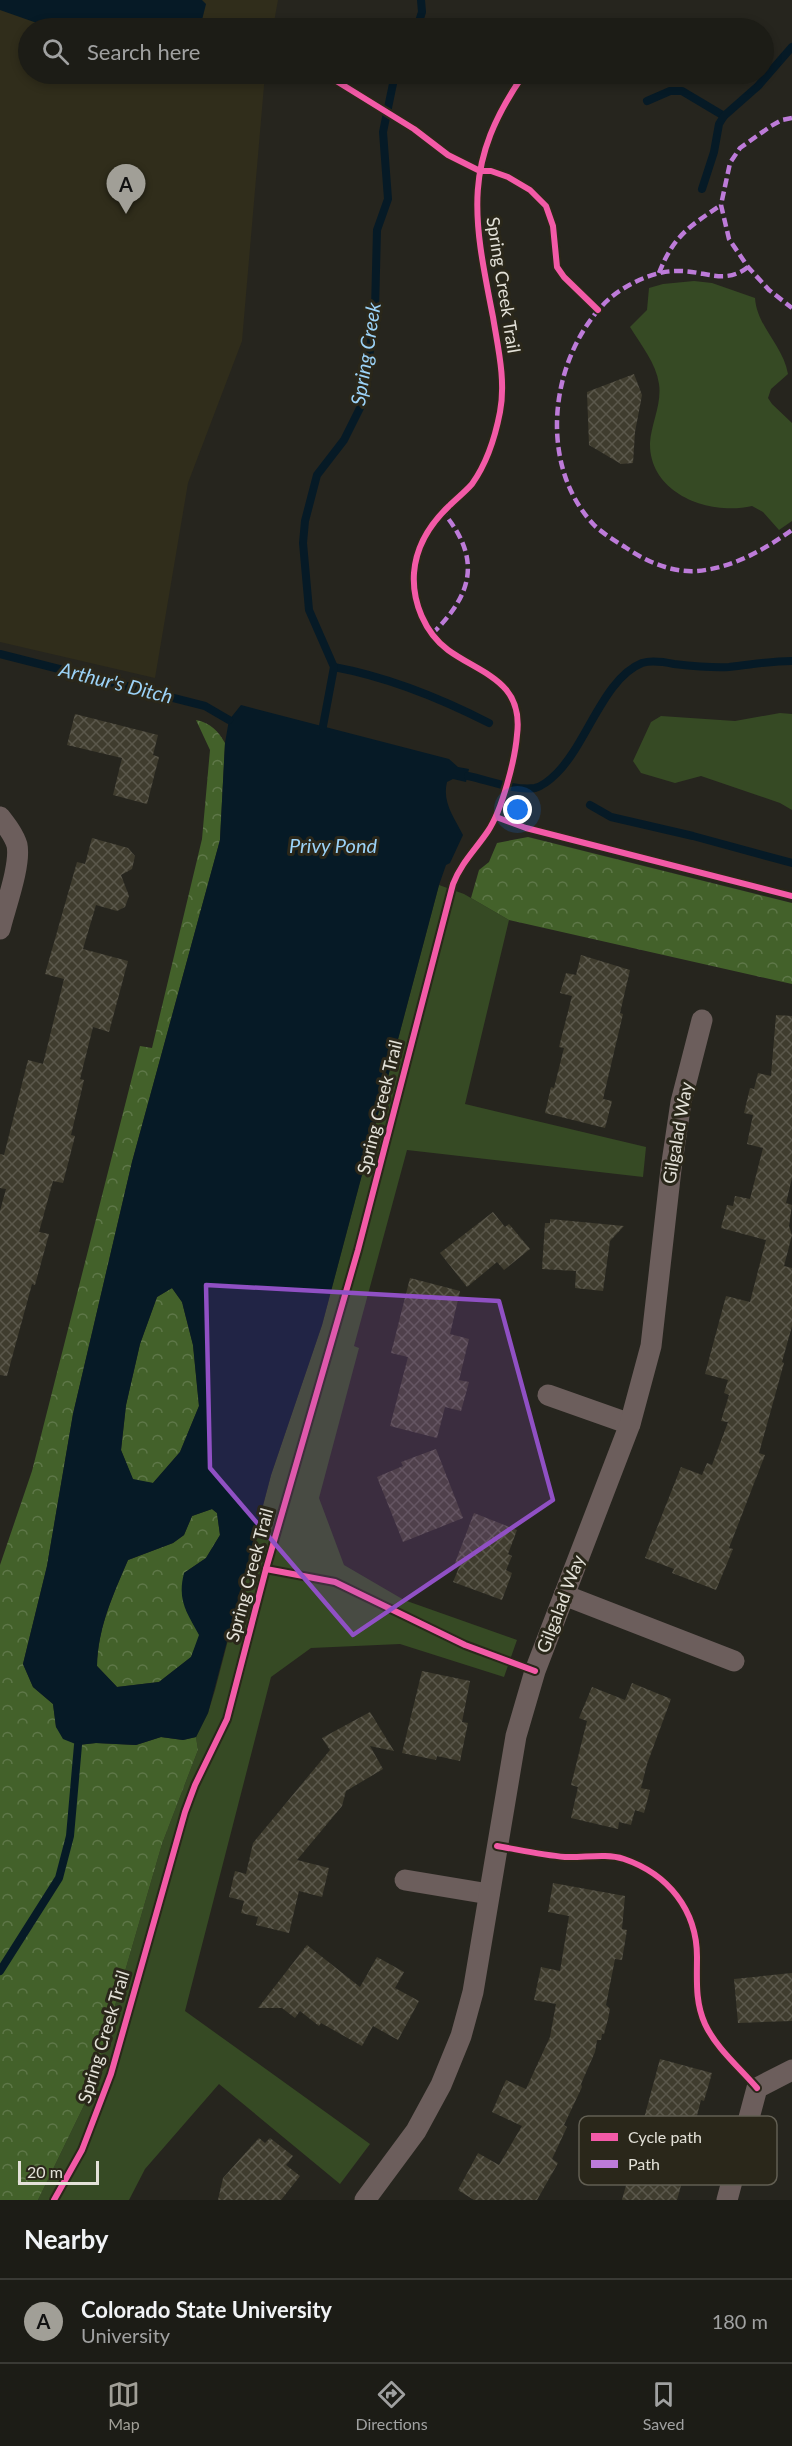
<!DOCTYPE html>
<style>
body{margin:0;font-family:Lato,sans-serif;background:#25251f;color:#f1f3f6}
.scale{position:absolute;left:18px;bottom:15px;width:81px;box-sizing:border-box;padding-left:6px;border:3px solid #e3e1d8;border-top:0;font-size:16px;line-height:21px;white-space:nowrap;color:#e3e1d8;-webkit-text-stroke:4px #2a271a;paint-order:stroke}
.you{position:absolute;left:518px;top:810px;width:21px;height:21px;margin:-15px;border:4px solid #fff;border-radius:50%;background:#1a73e8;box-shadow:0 0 0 9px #1a73e833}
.badge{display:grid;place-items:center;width:39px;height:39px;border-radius:50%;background:#a19f97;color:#111;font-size:20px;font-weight:700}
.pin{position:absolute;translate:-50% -50px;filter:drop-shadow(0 2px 3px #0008)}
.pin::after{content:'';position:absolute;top:32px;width:21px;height:18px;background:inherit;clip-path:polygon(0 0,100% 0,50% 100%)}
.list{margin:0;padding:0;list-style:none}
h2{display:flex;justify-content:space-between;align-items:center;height:78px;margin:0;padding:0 24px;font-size:26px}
h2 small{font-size:20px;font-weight:400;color:#a0a1a1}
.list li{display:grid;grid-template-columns:39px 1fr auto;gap:18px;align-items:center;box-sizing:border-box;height:84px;padding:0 24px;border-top:2px solid #3a3a35}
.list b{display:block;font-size:22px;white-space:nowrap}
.list p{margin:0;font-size:20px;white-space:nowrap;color:#a0a1a1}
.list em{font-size:20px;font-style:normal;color:#a0a1a1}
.icon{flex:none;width:33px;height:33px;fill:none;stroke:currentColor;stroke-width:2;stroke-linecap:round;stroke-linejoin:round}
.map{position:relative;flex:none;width:792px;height:2200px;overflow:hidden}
.search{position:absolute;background:#1c1c16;box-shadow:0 3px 9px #0003;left:18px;right:18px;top:18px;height:66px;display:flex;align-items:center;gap:15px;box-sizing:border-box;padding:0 21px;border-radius:33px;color:#a0a1a1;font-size:22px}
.sheet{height:162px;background:#1c1c16}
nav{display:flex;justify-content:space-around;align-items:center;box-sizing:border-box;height:84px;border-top:2px solid #3a3a35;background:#1c1c16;font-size:16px;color:#a0a1a1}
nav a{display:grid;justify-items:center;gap:3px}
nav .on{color:#a19f97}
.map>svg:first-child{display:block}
.built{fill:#302d1b}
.green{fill:#364a24}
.forest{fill:url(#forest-crowns)}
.water{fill:#061a26;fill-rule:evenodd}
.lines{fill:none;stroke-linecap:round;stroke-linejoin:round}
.stream{stroke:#061a26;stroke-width:8}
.building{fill:url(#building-cross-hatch)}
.minor{stroke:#6c5e5c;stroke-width:21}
.quiet{stroke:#bd7bd9;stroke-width:4.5;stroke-dasharray:9 4.5;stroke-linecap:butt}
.cycleway-casing{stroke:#2a271a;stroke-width:10}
.cycleway{stroke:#f35aa7;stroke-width:6}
.marked{fill:#9050c4;fill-opacity:0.2;stroke:#9050c4;stroke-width:4.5;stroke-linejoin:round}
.labels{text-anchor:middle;stroke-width:6;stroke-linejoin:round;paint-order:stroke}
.street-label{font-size:18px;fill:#e3e1d8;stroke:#2a271a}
.water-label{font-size:20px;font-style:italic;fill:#9cd3f8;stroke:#2a271a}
.key{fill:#2a271a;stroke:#625f53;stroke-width:1.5}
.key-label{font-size:16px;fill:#e3e1d8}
</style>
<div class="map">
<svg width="792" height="2200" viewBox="0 0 792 2200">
<defs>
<pattern id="forest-crowns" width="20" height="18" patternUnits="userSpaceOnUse" patternTransform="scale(1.5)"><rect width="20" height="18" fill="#43612a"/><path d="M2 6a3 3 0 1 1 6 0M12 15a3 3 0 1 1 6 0" fill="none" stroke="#5e7748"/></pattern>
<pattern id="building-cross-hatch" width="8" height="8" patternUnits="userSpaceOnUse" patternTransform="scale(1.5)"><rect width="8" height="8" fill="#3f3c2e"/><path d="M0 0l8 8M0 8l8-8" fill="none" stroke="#5b584c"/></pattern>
</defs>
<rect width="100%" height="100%" fill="#26251e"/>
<polygon class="built" points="0,0 278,0 273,28 28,28 28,74 265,74 242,341 188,483 155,678 0,642"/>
<g class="green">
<path d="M694 281 712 283 755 298C757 327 783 345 788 374L771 389 768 398 772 404 792 423V521L779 530 763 512 752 506C710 516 649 494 650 443 651 424 662 404 659 384 656 363 641 345 630 327L647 310 649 288 663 284Z"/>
<polygon points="780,713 792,714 792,810 780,803 701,776 675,783 641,773 633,761 651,722 661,716 735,721"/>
<polygon points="439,885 464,894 509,920 465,1104 646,1147 643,1177 407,1150 354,1346 359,1348 319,1498 344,1565 404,1600 517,1640 504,1677 400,1644 311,1648 271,1677 185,2011 370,2144 340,2184 219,2084 145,2169 129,2200 38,2200 89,2095 162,1844 198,1750 196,1737 208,1713 215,1690 271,1475 322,1325"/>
</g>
<g class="forest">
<path d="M196 720C211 723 218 731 225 743L220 840 132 1162 73 1414 47 1566 23 1664 33 1687 53 1704 56 1727 78 1745 96 1743 136 1745 161 1737 183 1740 196 1737 198 1750 162 1844 89 2095 38 2200H0V1565L32 1471 140 1046 152 1048 202 839 210 750Z"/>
<polygon points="528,837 792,903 792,984 509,920 471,898 479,870 489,862 497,843"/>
<polygon points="172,1288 182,1302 193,1345 199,1406 180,1452 153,1483 133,1480 121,1450 126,1405 140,1344 157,1297"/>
<path d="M212 1509 217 1513 220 1535 206 1558 184 1573 186 1610 200 1636 191 1657 159 1682 117 1687 97 1666C98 1627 113 1595 128 1560L173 1543 184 1535 192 1516Z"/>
</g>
<g class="water">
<polygon points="0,0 202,0 206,4 200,28 51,28 0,10"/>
<path d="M241 705 449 759 458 767 469 769 466 782 453 779 447 782C442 802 454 817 463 835L450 863 446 865 439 885 322 1325 271 1475 208 1713 196 1737 183 1740 161 1737 136 1745 96 1743 78 1745 63 1739 56 1727 53 1704 33 1687 23 1664 47 1566 73 1414 132 1162 220 840 225 743 229 720ZM172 1288 182 1302 193 1345 199 1406 180 1452 153 1483 133 1479 121 1450 126 1405 140 1344 157 1297ZM212 1509 217 1513 220 1535 206 1558 184 1573C177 1601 187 1612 199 1635L191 1657 159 1682 117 1687 97 1666C98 1627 113 1595 128 1560L173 1543 184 1535 192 1516Z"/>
</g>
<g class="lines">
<g class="stream">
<polyline points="417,28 422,12 421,0"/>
<polyline points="647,101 670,91 682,91 724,116"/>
<polyline points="702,189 714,152 719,124 724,116 758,86 792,47"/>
<polyline points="0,654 205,706 229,720"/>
<path d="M334 667C388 677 440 698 489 723"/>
<polyline points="323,726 334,667 309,610 303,543 305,521 317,475 344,440 361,406 368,366 375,310 377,230 388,199 383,132 395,74"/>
<path d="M468 776C488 780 514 791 535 788 543 786 551 779 557 773 587 743 604 678 642 663 652 660 664 662 674 664 692 666 710 668 729 667 750 665 769 661 792 661"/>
<polyline points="590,805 611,817 693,836 792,863"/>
<polyline points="0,1971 59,1878 70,1836 78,1745"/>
</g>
</g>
<g class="building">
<polygon points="634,374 642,395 635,432 633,463 621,464 589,445 587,392"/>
<polygon points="75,714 158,735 153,755 159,757 147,804 113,795 122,758 67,745"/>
<polygon points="92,838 128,848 135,856 132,869 121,875 129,896 125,907 117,911 96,905 83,949 128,961 109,1032 93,1027 80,1079 84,1080 71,1135 75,1136 63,1183 53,1181 39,1232 49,1234 35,1285 32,1284 7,1376 0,1375 0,1211 6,1189 0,1188 0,1154 4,1155 28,1060 43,1064 64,979 45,974 77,862 85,864"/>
<polygon points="581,955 630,970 620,1013 623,1014 603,1099 612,1101 605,1128 545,1113 551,1087 554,1088 564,1048 559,1047 572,996 560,993 566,973 576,975"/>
<polygon points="776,1015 792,1016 792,1178 786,1203 792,1205 789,1226 792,1235 784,1266 792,1268 792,1326 782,1362 784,1363 759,1453 765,1455 729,1548 733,1549 716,1590 672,1573 674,1569 645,1558 681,1467 702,1475 707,1463 712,1465 728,1422 721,1421 729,1395 724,1393 728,1380 705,1374 726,1296 750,1302 766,1240 721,1228 727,1205 733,1206 735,1196 750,1199 763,1148 747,1144 753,1115 744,1113 750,1088 754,1089 758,1073 771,1076"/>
<polygon points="493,1212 505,1227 509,1224 530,1249 504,1270 497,1262 467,1287 440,1253"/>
<polygon points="550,1219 624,1226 610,1241 603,1291 575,1288 576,1271 542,1269 545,1223 550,1223"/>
<polygon points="410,1278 460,1291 450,1334 469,1339 459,1380 469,1382 461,1411 445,1407 437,1438 390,1426 408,1357 391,1353"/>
<polygon points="436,1449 463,1518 403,1542 377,1477 403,1466 401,1462"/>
<polygon points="474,1513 517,1530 508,1554 512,1556 506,1570 512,1573 502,1600 453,1582 460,1565 455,1563"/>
<polygon points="422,1671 470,1681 462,1722 468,1723 460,1761 437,1756 436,1760 402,1753"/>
<polygon points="632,1683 671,1699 647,1764 641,1788 650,1790 644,1813 635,1810 631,1825 619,1822 618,1829 571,1818 578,1787 571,1785 587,1721 579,1718 592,1687 625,1700"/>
<polygon points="370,1712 394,1751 370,1746 383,1769 346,1791 342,1806 297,1860 329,1868 322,1897 299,1891 289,1933 256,1925 258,1917 241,1913 244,1901 229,1897 235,1871 246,1874 253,1843 330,1750 322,1738"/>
<polygon points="553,1883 625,1896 622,1929 627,1930 622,1960 615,1959 606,2005 610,2009 608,2019 604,2034 602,2034 601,2040 597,2040 595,2052 581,2084 582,2087 564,2125 567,2127 552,2159 558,2163 537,2200 474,2200 458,2190 478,2153 499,2165 522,2126 492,2112 506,2080 526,2089 550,2037 556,2004 534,2000 541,1967 560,1971 569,1916 548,1912"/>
<polygon points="307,1945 360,1987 377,1957 404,1972 395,1988 419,2001 398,2040 373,2026 362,2046 321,2023 319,2026 300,2011 295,2018 282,2008 258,2008"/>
<polygon points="792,1973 792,2021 738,2023 734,1979"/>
<polygon points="660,2059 712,2073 704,2101 701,2100 689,2146 692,2146 677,2200 622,2200"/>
<polygon points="259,2138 265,2143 270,2138 293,2156 286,2165 300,2176 281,2200 218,2200 223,2178"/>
</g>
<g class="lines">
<g class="minor">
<path d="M0 817C7 826 14 835 17 845 21 865 5 908 0 929"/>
<polyline points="548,1395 630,1424"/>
<polyline points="564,1595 734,1661"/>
<polyline points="405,1880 489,1894"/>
<polyline points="365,2200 416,2131 441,2085 461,2036 473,1992 516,1736 535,1671 630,1424 651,1346 671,1169 681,1102 702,1020"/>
<polyline points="727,2200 757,2088 792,2070"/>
</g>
<g class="quiet">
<polyline points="792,118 782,120 771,126 740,148 730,163 721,205 729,239 748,267 769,290 792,308"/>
<path d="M748 267C725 285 706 271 679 271 653 270 619 287 602 306 549 363 538 467 595 526 604 534 615 541 625 547 645 561 672 573 697 571 732 568 764 550 792 530"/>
<path d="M659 273C674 235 689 227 721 205"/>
<path d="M432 634C474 593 481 558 443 512"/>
</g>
<defs>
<g id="cycleway">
<polyline points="325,74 414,129 448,155 480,171 491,171 508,177 530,190 546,206 553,226 557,267 564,277 598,310"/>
<polyline points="496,817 526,828 792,896"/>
<polyline points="266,1569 335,1582 465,1645 535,1671"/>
<path d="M497 1846C520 1850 542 1855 565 1857 584 1858 605 1853 624 1859 668 1874 697 1910 697 1957 697 1980 695 2002 705 2024 716 2048 740 2068 757 2088"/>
<path d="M54 2200 82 2150 111 2074 185 1812 195 1785 227 1719 266 1569 358 1250 453 884C461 863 476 849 488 831 502 810 515 760 517 735 524 681 481 674 448 650 425 633 412 602 414 573 416 547 430 524 449 506 456 499 465 492 472 484 487 463 495 438 500 412 506 381 498 348 493 317 473 216 462 163 524 74"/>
</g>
</defs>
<use href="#cycleway" class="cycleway-casing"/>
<use href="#cycleway" class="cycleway"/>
</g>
<path class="marked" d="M206 1285 499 1301 553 1500 353 1635 210 1468Z"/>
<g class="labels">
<g class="street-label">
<text transform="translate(503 285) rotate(81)" y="6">Spring Creek Trail</text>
<text transform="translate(380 1107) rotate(-76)" y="6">Spring Creek Trail</text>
<text transform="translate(678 1133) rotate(-80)" y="6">Gilgalad Way</text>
<text transform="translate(250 1575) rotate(-75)" y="6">Spring Creek Trail</text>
<text transform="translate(561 1604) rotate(-69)" y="6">Gilgalad Way</text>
<text transform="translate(104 2037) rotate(-73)" y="6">Spring Creek Trail</text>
</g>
<g class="water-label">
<text transform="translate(366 354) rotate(-81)" y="7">Spring Creek</text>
<text transform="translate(116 683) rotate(14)" y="7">Arthur's Ditch</text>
<text x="333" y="853">Privy Pond</text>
</g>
</g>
<rect x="579" y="2116" width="198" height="69" rx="9" class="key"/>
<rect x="591" y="2133" width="27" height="8" fill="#f35aa7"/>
<rect x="591" y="2160" width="27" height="8" fill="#bd7bd9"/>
<g class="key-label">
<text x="628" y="2143">Cycle path</text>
<text x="628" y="2170">Path</text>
</g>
</svg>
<div class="scale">20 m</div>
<div class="you"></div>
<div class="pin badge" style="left:126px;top:214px">A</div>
<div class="search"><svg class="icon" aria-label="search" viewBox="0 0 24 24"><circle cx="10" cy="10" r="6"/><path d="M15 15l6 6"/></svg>Search here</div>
</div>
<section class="sheet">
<h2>Nearby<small></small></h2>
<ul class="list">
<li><span class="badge">A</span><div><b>Colorado State University</b><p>University</p></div><em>180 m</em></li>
</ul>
</section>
<nav>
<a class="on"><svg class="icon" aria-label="map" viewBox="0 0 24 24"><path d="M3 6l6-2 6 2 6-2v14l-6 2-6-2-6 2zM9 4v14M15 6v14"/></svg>Map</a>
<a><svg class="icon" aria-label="directions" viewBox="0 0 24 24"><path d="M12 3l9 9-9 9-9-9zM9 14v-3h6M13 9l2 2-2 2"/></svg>Directions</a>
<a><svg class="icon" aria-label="saved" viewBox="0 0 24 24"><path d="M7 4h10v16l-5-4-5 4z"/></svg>Saved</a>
</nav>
